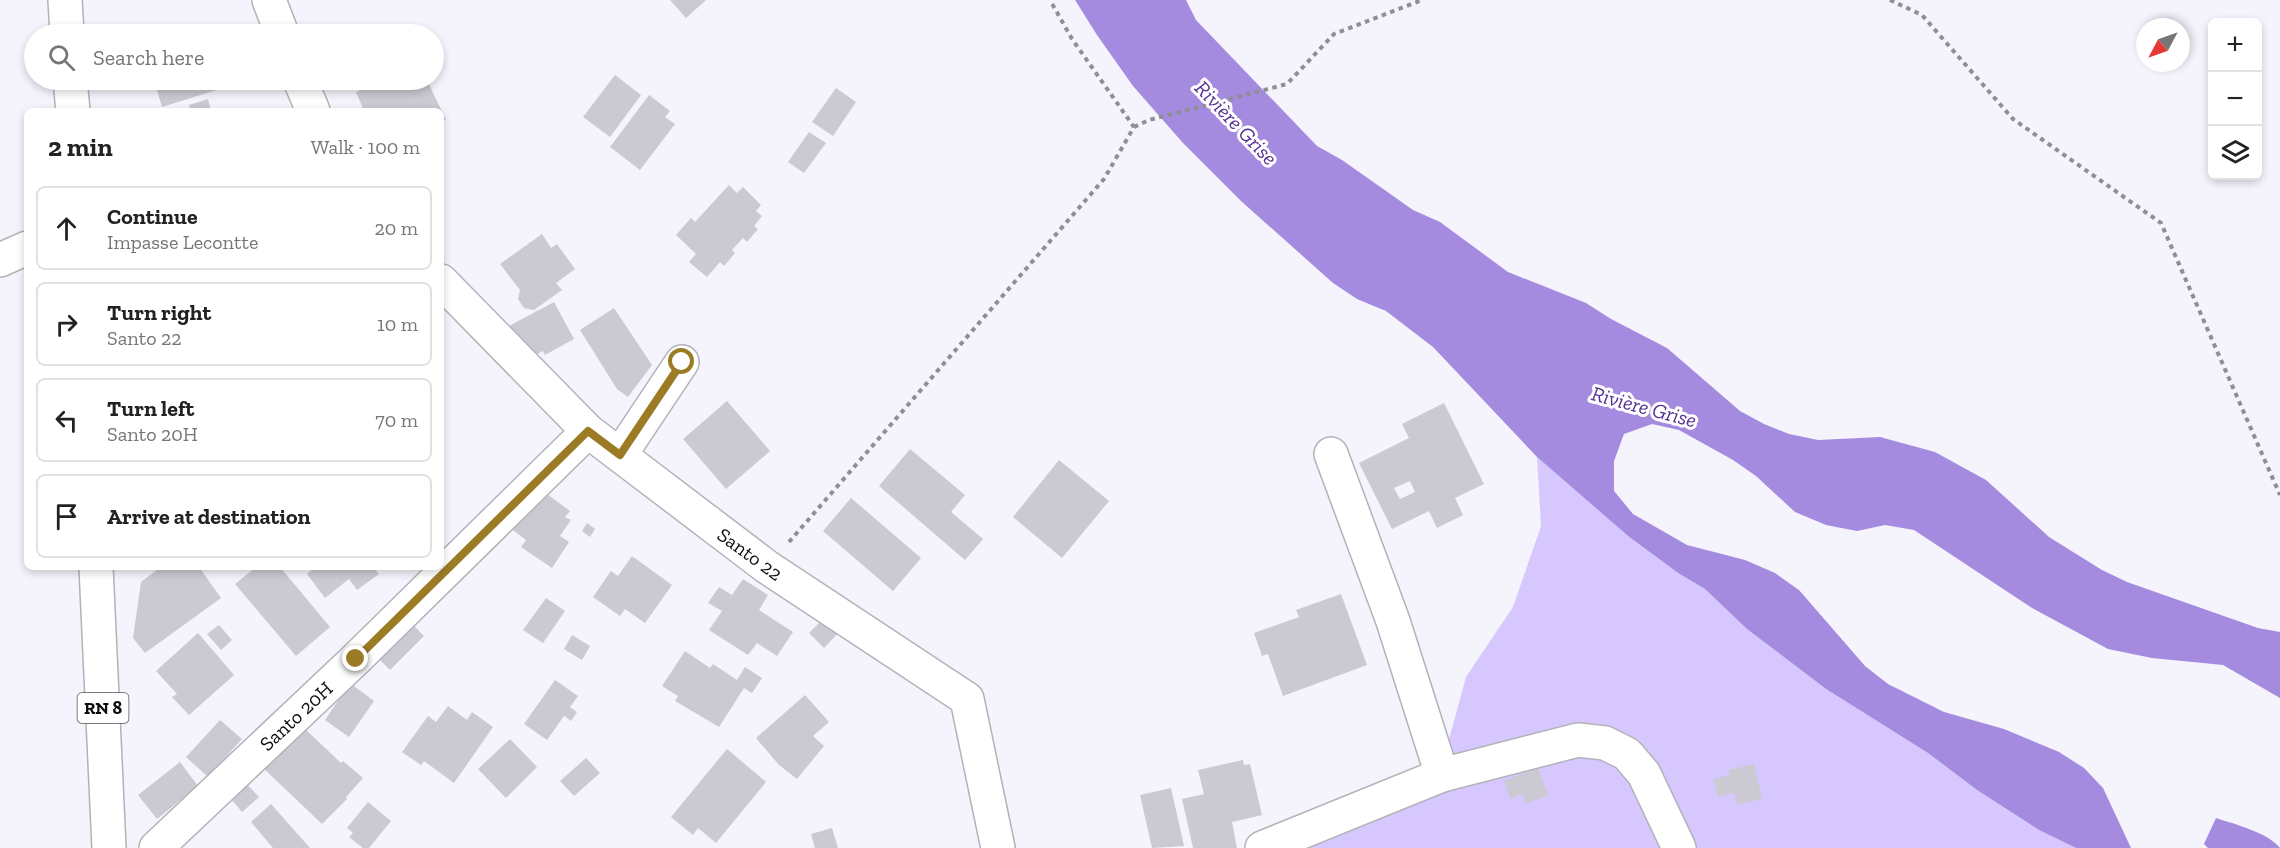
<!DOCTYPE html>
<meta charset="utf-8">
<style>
body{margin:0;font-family:"Zilla Slab",serif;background:#f2f2f2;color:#222}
.controls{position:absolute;right:18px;top:18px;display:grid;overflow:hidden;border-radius:9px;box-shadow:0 3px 9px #0003}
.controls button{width:54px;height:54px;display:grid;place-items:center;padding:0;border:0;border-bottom:2px solid #e0e0e0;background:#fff;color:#222;font:30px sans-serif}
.compass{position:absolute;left:2136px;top:18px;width:54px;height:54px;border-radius:50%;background:#fff;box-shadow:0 3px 9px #0003;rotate:229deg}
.stop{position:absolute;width:18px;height:18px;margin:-14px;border:4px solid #9c7b25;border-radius:50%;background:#fff}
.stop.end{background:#9c7b25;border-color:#fff;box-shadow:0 2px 6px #0008}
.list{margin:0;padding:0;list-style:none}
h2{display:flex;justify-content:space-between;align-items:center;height:78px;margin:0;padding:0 24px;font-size:26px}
h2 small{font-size:20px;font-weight:400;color:#767676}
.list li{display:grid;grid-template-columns:39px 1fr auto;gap:18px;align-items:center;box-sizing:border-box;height:84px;margin:0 12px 12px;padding:0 12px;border:2px solid #e0e0e0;border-radius:9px}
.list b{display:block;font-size:22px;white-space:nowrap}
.list p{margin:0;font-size:20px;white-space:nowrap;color:#767676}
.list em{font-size:20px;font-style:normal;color:#767676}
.icon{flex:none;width:33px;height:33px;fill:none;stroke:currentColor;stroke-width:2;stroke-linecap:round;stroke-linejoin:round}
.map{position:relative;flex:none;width:2280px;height:848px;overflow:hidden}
.search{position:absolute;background:#fff;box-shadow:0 3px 9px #0003;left:24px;top:24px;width:420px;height:66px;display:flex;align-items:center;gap:15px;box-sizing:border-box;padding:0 21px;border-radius:33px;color:#767676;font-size:22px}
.panel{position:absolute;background:#fff;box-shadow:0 3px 9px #0003;left:24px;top:108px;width:420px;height:462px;border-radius:9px}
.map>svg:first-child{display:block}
.green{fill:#d6c8ff}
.water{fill:#a48be0}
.building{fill:#cbc9d1;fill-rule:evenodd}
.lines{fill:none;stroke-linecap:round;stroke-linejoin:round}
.minor-casing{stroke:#b3b2b9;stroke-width:36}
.major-casing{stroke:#b3b2b9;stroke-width:36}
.path{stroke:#8f8e93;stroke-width:4;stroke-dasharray:4.5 4.5;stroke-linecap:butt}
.minor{stroke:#fff;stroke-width:33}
.major{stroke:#fff;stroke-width:33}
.route{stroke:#9c7b25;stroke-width:8}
.labels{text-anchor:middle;stroke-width:6;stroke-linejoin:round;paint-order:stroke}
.shield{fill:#fff;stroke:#565658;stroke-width:1.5}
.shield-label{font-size:18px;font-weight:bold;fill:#0e0d10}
.street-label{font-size:20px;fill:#0e0d10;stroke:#fff}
.water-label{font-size:21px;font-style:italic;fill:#573295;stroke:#fff}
</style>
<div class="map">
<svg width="2280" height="848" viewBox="0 0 2280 848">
<rect width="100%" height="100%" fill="#f5f3fb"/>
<polygon class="green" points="1537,457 1628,536 1678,573 1705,589 1747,629 1826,689 1928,753 1977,790 2039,830 2076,848 1286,848 1436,787 1466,677 1513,607 1541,526"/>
<g class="water">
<polygon points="1075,0 1186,0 1196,20 1317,146 1342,160 1413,210 1440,222 1508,272 1586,303 1611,319 1667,348 1740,411 1764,424 1789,434 1818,440 1880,437 1935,452 1986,480 2049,537 2102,570 2127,582 2258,628 2280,632 2280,698 2223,665 2152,658 2108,649 2032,608 1914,530 1885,525 1857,531 1826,525 1795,512 1756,476 1733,460 1679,430 1652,424 1624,434 1614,461 1614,491 1633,514 1687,545 1745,560 1775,573 1799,590 1865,666 1888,684 1944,712 2004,729 2059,752 2084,768 2103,788 2131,848 2076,848 2039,830 1977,790 1928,753 1826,689 1747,629 1705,589 1678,573 1628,536 1537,457 1433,347 1386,311 1357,299 1333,283 1241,201 1183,143 1133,86 1097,35"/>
<path d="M2216 818C2234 824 2269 833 2280 848H2208L2204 844Z"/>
</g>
<g class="building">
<polygon points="670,0 706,0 686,18"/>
<polygon points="615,75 641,95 610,137 583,117"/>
<polygon points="154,80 223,80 226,87 162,107"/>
<polygon points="382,80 422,80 424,84 428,82 446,120 441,122 441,111 364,111 356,92"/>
<polygon points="836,88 856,102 833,136 812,122"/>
<polygon points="649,95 670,111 665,117 675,124 640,170 610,147"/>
<polygon points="208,99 211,111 191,111 189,105"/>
<polygon points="809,132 826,143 804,173 788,162"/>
<polygon points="729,185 737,193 743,187 761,205 756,211 762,216 754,226 758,229 747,242 743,238 732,250 735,253 724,266 720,262 707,277 689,262 696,254 676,235 691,218 695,222"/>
<polygon points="542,234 551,248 557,244 575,269 556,283 562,290 534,310 524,308 518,299 520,290 500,264"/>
<polygon points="554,302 574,339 545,355 543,351 528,359 507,327"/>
<polygon points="614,308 652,365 628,397 617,389 580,330"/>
<polygon points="727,401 770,451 726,489 683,439"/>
<path d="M1444 403 1484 484 1455 498 1463 515 1437 528 1429 511 1392 529 1359 463 1409 438 1402 424ZM1410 481 1415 492 1400 499 1394 488Z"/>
<polygon points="910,449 965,495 951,512 983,539 965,560 879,486"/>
<polygon points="1059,460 1109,501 1062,558 1013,517"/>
<polygon points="540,489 570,511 565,517 571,520 560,536 569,542 552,568 521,547 526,540 507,526"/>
<polygon points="851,498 921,558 893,591 823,531"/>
<polygon points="587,523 595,529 590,537 582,531"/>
<polygon points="632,556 672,585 645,623 625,609 620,616 593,597 611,571 618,576"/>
<polygon points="161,567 199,567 221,598 145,653 133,638 141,582"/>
<polygon points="256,567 280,567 330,627 296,656 235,584"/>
<polygon points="315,567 373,567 379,574 357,590 349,579 325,598 307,574"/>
<polygon points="743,579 768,595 759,610 793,632 777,656 757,643 748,655 709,630 722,611 708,603 719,587 732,595"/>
<polygon points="1341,594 1367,665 1283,696 1268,654 1262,656 1254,633 1299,617 1296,610"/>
<polygon points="546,598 565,611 543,643 523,630"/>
<polygon points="828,614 843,628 824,648 809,633"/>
<polygon points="408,620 424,636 390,670 374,654"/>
<polygon points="219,625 232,640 221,650 207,634"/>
<polygon points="198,633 234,675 189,715 172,697 177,694 156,671"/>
<polygon points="572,635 590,646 582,660 564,649"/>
<polygon points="685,651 710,668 713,664 737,680 745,667 762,678 752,693 744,688 719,727 675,701 678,696 662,686"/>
<polygon points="555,680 578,696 570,707 577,712 571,721 564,716 547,740 524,724"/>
<polygon points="350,683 374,701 349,737 325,720"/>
<polygon points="805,695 829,722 813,736 824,746 797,779 779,765 756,738"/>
<polygon points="448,706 467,720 472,712 493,727 454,783 424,761 421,765 402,752 428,716 436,722"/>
<polygon points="220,720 242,739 208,777 186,757"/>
<polygon points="304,728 341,763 343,761 363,778 346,797 347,799 322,824 261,766"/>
<polygon points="510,739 537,767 506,798 478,769"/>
<polygon points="727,749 766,782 716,843 698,828 693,835 671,817"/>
<polygon points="586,758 600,773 574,796 560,781"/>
<polygon points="1243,760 1244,765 1250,764 1262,815 1232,822 1237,848 1193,848 1182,799 1204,794 1198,770"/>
<polygon points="180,762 198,786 157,819 138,795"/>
<polygon points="1754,764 1762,799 1737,805 1734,793 1718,797 1713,779 1730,775 1728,770"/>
<polygon points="1538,768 1548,796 1526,803 1523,794 1510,799 1504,781"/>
<polygon points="242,779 259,797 242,812 227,794"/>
<polygon points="1171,788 1184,846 1152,848 1140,795"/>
<polygon points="368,802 391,821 369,848 363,848 349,837 353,833 347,828"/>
<polygon points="271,804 310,848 273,848 251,822"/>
<polygon points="832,828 838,848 815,848 811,834"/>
</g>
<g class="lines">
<defs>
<g id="minor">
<polyline points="269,0 282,34"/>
<polyline points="300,80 313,111"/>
<polyline points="0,260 27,248"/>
<polyline points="441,281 588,431 767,567 967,699 998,848"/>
<polyline points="1331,454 1393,621 1442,775"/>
<polyline points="620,455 682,362"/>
<polyline points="156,848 356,659 588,431"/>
<polyline points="1262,848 1442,775 1578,740 1605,743 1627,754 1644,774 1679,848"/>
</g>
<g id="major">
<polyline points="65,0 67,34"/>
<polyline points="70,80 73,111"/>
<polyline points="96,567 109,848"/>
</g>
</defs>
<use href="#minor" class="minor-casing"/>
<use href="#major" class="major-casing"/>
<g class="path">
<polyline points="1890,0 1922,15 2013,119 2161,223 2280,495"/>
<polyline points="1134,127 1149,120 1287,84 1334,34 1422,0"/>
<polyline points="789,542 1104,179 1134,127 1072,39 1050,0"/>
</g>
<use href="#minor" class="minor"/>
<use href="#major" class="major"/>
</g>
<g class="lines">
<polyline class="route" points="356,659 588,431 620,455 682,362"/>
</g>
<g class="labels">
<rect class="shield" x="77.5" y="693" width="51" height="30" rx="4.5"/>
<g class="shield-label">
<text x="103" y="714">RN 8</text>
</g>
<g class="street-label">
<text transform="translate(750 554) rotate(36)" y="7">Santo 22</text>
<text transform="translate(296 716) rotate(-43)" y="7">Santo 20H</text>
</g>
<g class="water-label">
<text transform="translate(1236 123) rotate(46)" y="7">Rivière Grise</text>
<text transform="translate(1644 407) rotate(15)" y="7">Rivière Grise</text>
</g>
</g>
</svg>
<div class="controls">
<button>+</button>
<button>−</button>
<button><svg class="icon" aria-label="layers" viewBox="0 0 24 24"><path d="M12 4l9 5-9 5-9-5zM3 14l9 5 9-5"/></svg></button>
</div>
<svg class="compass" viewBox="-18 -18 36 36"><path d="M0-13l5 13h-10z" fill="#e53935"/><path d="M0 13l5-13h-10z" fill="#767676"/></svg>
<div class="stop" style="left:682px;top:362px"></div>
<div class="stop end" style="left:356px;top:659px"></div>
<div class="search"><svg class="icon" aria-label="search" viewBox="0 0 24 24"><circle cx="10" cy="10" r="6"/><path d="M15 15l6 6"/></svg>Search here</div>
<section class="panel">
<h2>2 min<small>Walk · 100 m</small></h2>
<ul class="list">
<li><svg class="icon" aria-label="ahead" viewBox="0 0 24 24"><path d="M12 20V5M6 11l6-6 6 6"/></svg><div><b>Continue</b><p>Impasse Lecontte</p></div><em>20 m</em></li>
<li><svg class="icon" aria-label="right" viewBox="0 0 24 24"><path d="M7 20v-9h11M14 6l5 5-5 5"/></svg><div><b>Turn right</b><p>Santo 22</p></div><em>10 m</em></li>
<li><svg class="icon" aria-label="left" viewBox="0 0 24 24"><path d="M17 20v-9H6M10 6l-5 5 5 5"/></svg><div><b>Turn left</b><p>Santo 20H</p></div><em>70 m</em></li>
<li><svg class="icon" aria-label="arrive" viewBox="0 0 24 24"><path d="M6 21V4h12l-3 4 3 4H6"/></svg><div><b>Arrive at destination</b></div></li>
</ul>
</section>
</div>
